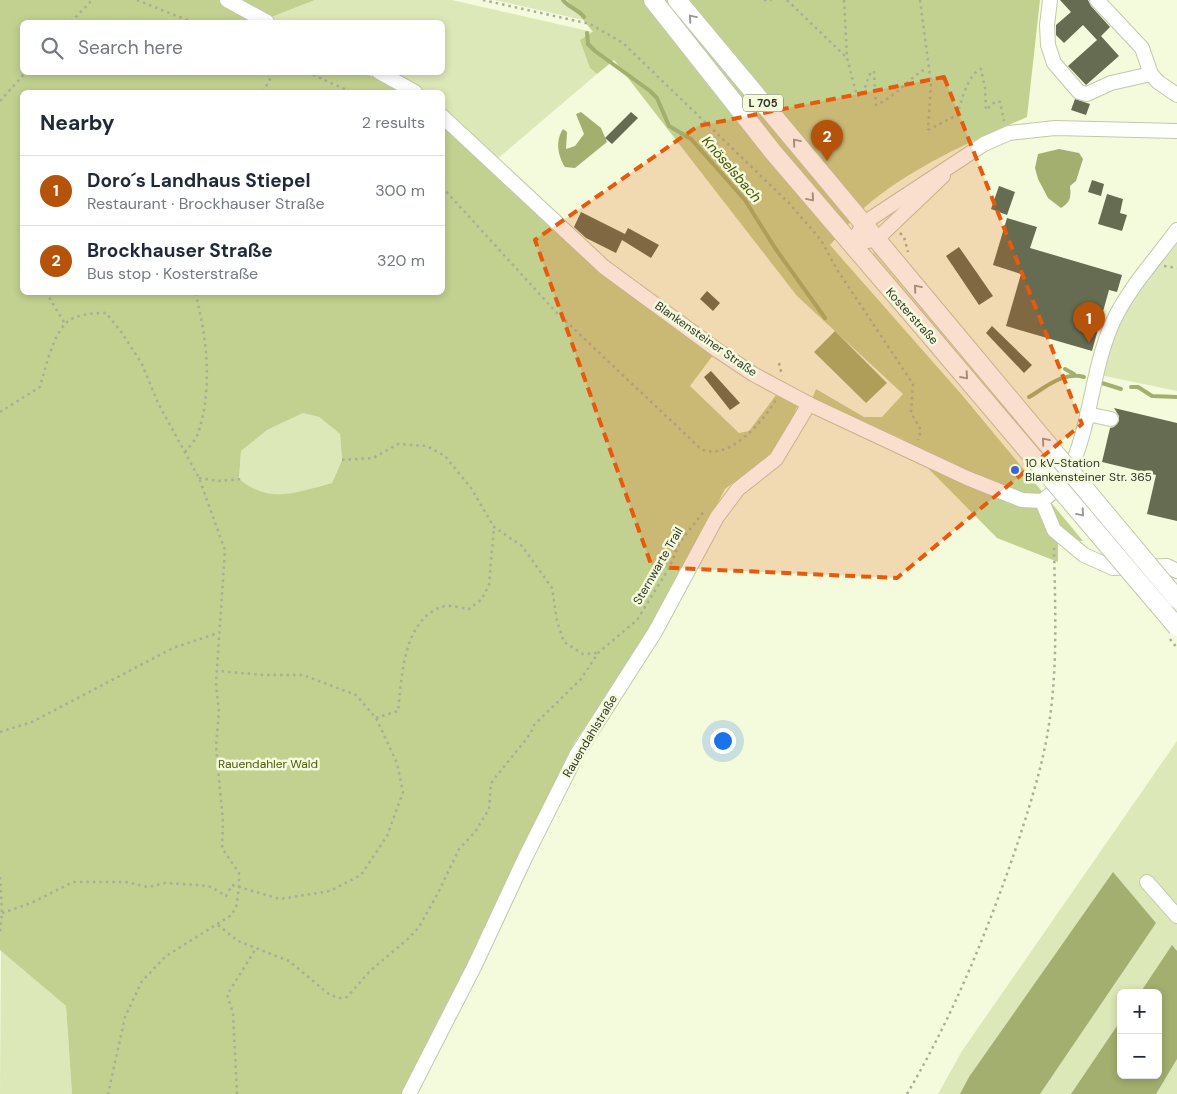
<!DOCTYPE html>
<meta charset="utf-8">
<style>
body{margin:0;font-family:"DM Sans",sans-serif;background:#f6f6f7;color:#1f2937}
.controls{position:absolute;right:15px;bottom:15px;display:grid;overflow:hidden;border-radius:8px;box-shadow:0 2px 8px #0003}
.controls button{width:45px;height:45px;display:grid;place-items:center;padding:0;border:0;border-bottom:1px solid #e0e1e3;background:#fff;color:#1f2937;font:25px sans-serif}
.you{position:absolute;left:722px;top:740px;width:18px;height:18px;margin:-12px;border:4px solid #fff;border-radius:50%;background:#1a73e8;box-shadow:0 0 0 8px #1a73e833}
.badge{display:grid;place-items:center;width:32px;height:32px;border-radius:50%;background:#b45309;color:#fff;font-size:16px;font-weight:700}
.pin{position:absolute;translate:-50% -41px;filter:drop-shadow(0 1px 2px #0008)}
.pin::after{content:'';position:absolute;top:26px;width:18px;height:15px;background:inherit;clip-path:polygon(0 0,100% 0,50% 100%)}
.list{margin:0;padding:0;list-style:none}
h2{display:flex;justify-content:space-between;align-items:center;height:65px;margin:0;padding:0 20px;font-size:21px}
h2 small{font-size:16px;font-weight:400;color:#747a83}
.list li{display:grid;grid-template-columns:32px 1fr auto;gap:15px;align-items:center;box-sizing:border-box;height:70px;padding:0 20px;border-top:1px solid #e0e1e3}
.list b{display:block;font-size:19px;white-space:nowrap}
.list p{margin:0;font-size:16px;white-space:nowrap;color:#747a83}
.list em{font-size:16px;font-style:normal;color:#747a83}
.icon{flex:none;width:28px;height:28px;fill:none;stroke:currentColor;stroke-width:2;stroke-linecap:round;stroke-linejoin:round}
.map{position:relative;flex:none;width:1177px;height:1094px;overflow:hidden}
.search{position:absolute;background:#fff;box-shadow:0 2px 8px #0003;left:20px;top:20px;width:425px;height:55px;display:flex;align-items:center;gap:12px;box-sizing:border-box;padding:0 18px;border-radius:8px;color:#747a83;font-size:19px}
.panel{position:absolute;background:#fff;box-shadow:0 2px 8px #0003;left:20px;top:90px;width:425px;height:205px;border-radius:8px}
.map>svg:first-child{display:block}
.green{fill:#dde8b8;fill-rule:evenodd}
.forest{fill:#c2d18f;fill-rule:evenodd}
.water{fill:#a2af6f}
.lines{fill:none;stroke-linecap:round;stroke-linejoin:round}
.stream{stroke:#a2af6f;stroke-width:4}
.building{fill:#666c51}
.minor-casing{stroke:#c1c9aa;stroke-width:16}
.major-casing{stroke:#c1c9aa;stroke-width:20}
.path{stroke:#a9ae97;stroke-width:2.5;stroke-dasharray:2.5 4;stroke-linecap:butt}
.minor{stroke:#fff;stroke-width:14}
.major{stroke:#fff;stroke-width:18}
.major-bridge-casing{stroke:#c1c9aa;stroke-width:20;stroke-linecap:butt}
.path-bridge{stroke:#a9ae97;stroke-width:2.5;stroke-dasharray:2.5 4;stroke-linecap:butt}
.major-bridge{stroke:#fff;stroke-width:18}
.oneway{stroke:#999a94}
.marked{fill:#e8590c;fill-opacity:0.2;stroke:#e8590c;stroke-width:4;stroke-dasharray:10 6;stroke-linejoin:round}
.poi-dot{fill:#4261d4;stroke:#f4fbdc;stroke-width:2}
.labels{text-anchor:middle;stroke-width:5;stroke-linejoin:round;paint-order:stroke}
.shield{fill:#f4fbdc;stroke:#6d715f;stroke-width:1}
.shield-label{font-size:11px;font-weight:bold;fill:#33362a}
.street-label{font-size:12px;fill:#33362a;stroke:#f4fbdc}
.poi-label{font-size:12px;fill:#33362a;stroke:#f4fbdc;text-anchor:start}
.park-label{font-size:12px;fill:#4f5b11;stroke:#f4fbdc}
.water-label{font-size:14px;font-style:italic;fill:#4a5509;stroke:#f4fbdc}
</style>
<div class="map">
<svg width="1177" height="1094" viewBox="0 0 1177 1094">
<rect width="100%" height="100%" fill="#f4fbdc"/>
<g class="green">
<polygon points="315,0 452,0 593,32 590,68 597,74 496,160 443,110 442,92 421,92 390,73 442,72 442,22 281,22 269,18"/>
<polygon points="495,0 567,0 583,20"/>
<polygon points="1177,240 1177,391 1100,375 1121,313"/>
<polygon points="873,252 878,252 948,336 944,341 875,260"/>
<path d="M303 413 319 417 340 434 342 460 332 483C296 492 272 505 239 480L241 451 266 430Z"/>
<path d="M1177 741V1094H938L962 1051ZM1121 993H1158V1075H1121Z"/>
<polygon points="1,950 66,1006 72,1094 0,1094"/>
</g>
<g class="forest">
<path d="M0 0H220L257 22H22V72H363L404 92H22V292H442L443 121 714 354 690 386 739 433 749 431 776 395 798 405 784 437 771 454 725 489 650 633 574 743 406 1094H72L66 1006 0 950ZM303 413 319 417 340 434 342 460 332 483C296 492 271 505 239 479L241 451 267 430Z"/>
<polygon points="235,0 315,0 269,18"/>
<path d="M567 0H1040L1027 117C974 140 918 164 872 201 857 213 844 230 830 245L962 395 1083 541 1058 540V562L997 538 919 459 903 439 812 399 816 389 864 417H882L903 394 797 296 614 60 597 74 590 68 580 40 593 32Z"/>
</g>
<g class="water">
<path d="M581 112 601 128 607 142 575 168 565 167C558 156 555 141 563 129L567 132 566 149 575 146 584 134 576 114Z"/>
<path d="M1059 149 1079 153 1083 159 1076 181 1070 186C1071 197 1071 202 1061 208L1048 198 1038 179 1035 168 1038 154Z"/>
<polygon points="835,331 887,383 866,403 814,352"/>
<polygon points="1113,872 1156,923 1040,1094 960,1094 969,1077"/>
<polygon points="1172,945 1177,951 1177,1059 1156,1094 1071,1094 1121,1020 1121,1075 1158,1075 1158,993 1140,993"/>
</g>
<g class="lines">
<g class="stream">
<path d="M563 0C569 8 578 9 584 17"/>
<polyline points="587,33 588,44 595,51 650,91 657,98 669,126 691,139 745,200 775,248 825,318"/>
<polyline points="1065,369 1074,374"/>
<polyline points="1102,383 1121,389"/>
<polyline points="1131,387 1138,387 1152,396 1177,397"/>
<path d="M1029 397C1046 387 1064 371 1084 377"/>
</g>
</g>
<g class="building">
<polygon points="1060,0 1088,0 1091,6 1110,27 1101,36 1119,56 1086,85 1068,66 1097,40 1083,25 1064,43 1056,35 1056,25 1071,12"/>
<polygon points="1075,99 1090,104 1086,115 1071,110"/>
<polygon points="631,112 638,118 612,144 605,138"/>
<polygon points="1092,180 1104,184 1101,196 1088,192"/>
<polygon points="999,186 1015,192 1007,215 991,209"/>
<polygon points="1107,194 1123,199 1120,213 1127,215 1122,231 1098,224"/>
<polygon points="581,212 625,234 628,228 659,245 651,258 622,240 616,253 586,238 574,227"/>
<polygon points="1007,218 1037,227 1030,248 1122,275 1117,292 1109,290 1092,351 1006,326 1021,274 993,265"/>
<polygon points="959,247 993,296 979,305 946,256"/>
<polygon points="707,291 720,303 713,311 700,299"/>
<polygon points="992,326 1032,365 1024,373 986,333"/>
<polygon points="711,371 740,403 730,410 704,377"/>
<polygon points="1114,408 1177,423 1177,521 1147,514 1156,475 1102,462 1110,428 1114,427 1119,421 1119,416"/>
</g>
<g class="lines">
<defs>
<g id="minor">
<polyline points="227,0 267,22"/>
<polyline points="1050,0 1047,25 1048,45 1054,63 1079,92 1087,94 1111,83 1151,74"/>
<polyline points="1097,0 1142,48 1151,74 1158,82 1177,95"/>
<polyline points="379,72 415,92"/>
<polyline points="442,116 604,267 717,350 753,374 809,404 967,478 1022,500 1042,501"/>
<polyline points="851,245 864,223 984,144 1009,133 1055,128 1177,131"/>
<polyline points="851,245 877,239 943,176"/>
<polyline points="1087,414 1111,419"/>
<path d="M1042 501C1052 493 1062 486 1068 474 1091 427 1091 372 1112 324 1127 290 1155 260 1177 230"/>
<polyline points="1042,501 1054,530 1084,555 1113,568 1167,566 1177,571"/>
<polyline points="1147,882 1177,916"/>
<polyline points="409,1094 475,965 524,860 577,754 655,632 717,517 738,489 776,459 809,404"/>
</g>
<g id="major">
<polyline points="653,0 773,152 933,339"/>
<polyline points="677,0 948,325"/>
</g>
</defs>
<use href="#minor" class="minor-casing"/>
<use href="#major" class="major-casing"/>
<g class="path">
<polyline points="137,0 192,22"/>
<polyline points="483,0 590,24 623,43 789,203 821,240 836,268 913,384 911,413 921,430 918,440"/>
<polyline points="764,0 772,0"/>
<polyline points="787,0 847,58"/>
<path d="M844 0 847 58 857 96 862 95 870 74 874 71 876 105C898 95 907 79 927 68"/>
<polyline points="920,0 931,83 928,130"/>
<polyline points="71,22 92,0"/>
<polyline points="307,72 351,92"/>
<polyline points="263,92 274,72"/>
<polyline points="0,101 26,72"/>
<path d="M928 130 957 115C962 101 967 75 981 69L985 88 986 110 996 101 1000 102 1004 121"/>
<path d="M442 187 555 311 701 449C729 462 763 421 776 400"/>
<polyline points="900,233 904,237 908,252"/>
<polyline points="1164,266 1177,268"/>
<polyline points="46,292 65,324"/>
<polyline points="779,363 782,376"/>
<path d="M0 412 40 387C45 369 52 339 65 324 74 314 94 313 106 313L122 333 142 364 158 403 199 478 225 550 216 683 219 712 216 746 223 822 222 848 239 873V887L236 908 230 916 166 956 142 981 125 1017 108 1094"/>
<path d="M185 452C189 447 196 440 198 433 213 390 207 336 195 292"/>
<polyline points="342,460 373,458 398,444 427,446 445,456 471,488 494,527 522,546 552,588 557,621 564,642 583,654 598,653"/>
<polyline points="199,478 219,481 242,479"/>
<path d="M376 718 398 711C402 676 403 617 445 606 452 605 462 608 469 609L481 600 489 585 494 527"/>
<polyline points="0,732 32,722 173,648 218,633"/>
<polyline points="0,877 2,913 0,932"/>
<polyline points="2,913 31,903 73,882 126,882 148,887 165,883 200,885 211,887 226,896 232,885 280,899 330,891 361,875 387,836 403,792 397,763 376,718 356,695 303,675 264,675 218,671"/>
<polyline points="218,925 238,941 289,961 330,995 340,998 347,997 370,971 409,938 419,927 438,893 459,849 475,832 489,809 491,783 531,733 533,726 581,679 598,653 637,620 669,568 680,542 705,510"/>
<polyline points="237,1094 233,1013 227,995 255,950"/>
<path d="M907 1094C953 1016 988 930 1017 845 1030 805 1043 765 1049 724 1058 666 1055 605 1054 546"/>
</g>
<use href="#minor" class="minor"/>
<use href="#major" class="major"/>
<defs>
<g id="major-bridge">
<polyline points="948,325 1177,599"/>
<polyline points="933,339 1177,627"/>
</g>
</defs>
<use href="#major-bridge" class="major-bridge-casing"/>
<polyline class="path-bridge" points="1170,639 1177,648"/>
<use href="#major-bridge" class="major-bridge"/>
</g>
<defs><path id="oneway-chevron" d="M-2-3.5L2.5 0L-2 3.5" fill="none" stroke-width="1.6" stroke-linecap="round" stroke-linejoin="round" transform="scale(1.25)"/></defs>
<g class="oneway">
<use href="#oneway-chevron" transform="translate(692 18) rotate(-130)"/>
<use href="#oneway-chevron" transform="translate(796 142) rotate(-130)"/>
<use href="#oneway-chevron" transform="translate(811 198) rotate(50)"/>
<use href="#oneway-chevron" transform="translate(917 288) rotate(-130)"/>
<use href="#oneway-chevron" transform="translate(965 376) rotate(49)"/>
<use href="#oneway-chevron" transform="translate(1045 441) rotate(-130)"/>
<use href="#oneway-chevron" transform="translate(1081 513) rotate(50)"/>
</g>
<path class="marked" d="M944 77 1082 424 897 578 652 567 535 240 698 126Z"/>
<circle class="poi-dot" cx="1015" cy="470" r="5"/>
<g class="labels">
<rect class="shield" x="743" y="94.5" width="40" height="17" rx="4"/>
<g class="shield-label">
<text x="763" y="107">L 705</text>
</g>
<g class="street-label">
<text transform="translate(912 316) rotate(48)" y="4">Kosterstraße</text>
<text transform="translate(706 339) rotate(35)" y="4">Blankensteiner Straße</text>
<text transform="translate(658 566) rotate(-60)" y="4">Sternwarte Trail</text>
<text transform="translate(590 736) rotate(-59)" y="4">Rauendahlstraße</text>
</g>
<g class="poi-label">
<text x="1025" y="467">10 kV-Station<tspan x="1025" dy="14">Blankensteiner Str. 365</tspan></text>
</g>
<g class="park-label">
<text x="268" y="768">Rauendahler Wald</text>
</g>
<g class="water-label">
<text transform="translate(732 169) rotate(49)" y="5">Knöselsbach</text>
</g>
</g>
</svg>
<div class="controls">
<button>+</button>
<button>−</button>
</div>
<div class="you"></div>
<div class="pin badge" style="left:1089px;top:343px">1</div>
<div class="pin badge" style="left:827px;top:161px">2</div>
<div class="search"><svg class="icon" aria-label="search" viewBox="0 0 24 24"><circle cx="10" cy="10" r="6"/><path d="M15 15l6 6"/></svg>Search here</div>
<section class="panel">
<h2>Nearby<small>2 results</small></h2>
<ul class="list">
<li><span class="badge">1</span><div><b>Doro´s Landhaus Stiepel</b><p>Restaurant · Brockhauser Straße</p></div><em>300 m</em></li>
<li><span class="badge">2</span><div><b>Brockhauser Straße</b><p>Bus stop · Kosterstraße</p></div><em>320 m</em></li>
</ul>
</section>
</div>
